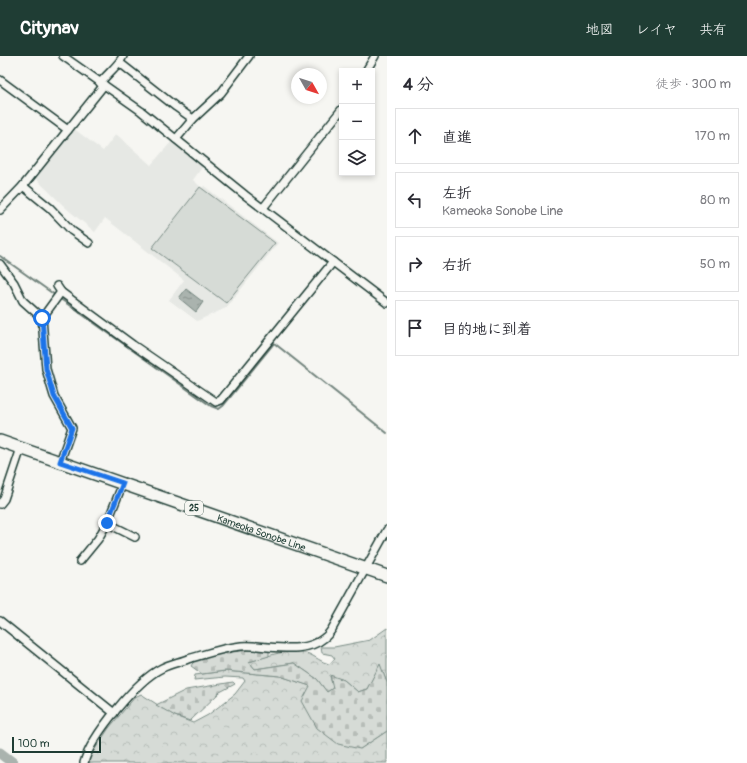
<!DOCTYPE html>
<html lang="ja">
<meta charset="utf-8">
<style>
body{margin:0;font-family:Pangolin,"Klee One",sans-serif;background:#f2f2f3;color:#2b2b33}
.controls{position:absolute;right:12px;top:12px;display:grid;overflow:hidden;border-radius:0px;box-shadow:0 2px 6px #0003}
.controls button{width:36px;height:36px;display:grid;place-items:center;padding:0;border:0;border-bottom:1px solid #e1e1e2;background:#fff;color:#2b2b33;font:20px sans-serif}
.compass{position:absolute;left:291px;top:12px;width:36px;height:36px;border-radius:50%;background:#fff;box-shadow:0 2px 6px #0003;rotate:129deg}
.scale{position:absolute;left:12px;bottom:10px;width:89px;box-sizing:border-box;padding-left:4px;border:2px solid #1f3d34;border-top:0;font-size:11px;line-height:14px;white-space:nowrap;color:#1f3d34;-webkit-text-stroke:3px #f6f6f2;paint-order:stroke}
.stop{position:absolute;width:12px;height:12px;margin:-9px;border:3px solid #1a73e8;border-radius:50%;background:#fff}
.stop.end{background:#1a73e8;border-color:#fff;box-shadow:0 1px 4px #0008}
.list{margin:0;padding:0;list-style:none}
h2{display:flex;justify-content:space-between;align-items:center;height:52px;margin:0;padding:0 16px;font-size:17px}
h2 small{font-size:13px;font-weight:400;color:#7c7c81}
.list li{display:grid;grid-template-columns:26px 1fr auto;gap:12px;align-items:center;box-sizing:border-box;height:56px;margin:0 8px 8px;padding:0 8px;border:1px solid #e1e1e2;border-radius:0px}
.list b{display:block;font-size:15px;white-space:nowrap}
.list p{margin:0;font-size:13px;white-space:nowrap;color:#7c7c81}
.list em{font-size:13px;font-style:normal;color:#7c7c81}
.icon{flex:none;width:22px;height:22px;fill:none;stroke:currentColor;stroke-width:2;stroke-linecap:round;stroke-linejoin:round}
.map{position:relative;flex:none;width:387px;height:707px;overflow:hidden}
header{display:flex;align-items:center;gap:24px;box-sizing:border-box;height:56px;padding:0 20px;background:#1f3d34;color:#fff}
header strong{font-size:19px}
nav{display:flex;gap:22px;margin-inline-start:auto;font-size:14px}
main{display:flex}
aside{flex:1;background:#fff}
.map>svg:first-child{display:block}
.built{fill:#e6e8e4}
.green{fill:#d6dbd6;stroke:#7a8c85}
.forest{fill:url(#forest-crowns);stroke:#7a8c85}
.cemetery{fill:url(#cemetery-stones);stroke:#7a8c85}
.water{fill:url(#water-ripples);stroke:#72847d}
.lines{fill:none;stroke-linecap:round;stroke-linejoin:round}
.stream{stroke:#72847d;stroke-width:2}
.river{stroke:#aab3ae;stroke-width:11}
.street-casing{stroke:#1f3d34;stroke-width:10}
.primary-casing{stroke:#1f3d34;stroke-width:14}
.street{stroke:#f6f6f2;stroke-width:7}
.primary{stroke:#f6f6f2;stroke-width:11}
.route{stroke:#1a73e8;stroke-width:5}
.labels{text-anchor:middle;stroke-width:3.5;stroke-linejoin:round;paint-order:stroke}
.shield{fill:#f6f6f2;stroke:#60746d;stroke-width:1}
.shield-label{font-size:9px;font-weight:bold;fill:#1f3d34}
.street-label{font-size:10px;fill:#1f3d34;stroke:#f6f6f2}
</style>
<header>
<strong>Citynav</strong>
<nav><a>地図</a><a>レイヤ</a><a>共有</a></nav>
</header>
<main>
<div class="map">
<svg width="387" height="707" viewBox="0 0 387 707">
<defs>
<pattern id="forest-crowns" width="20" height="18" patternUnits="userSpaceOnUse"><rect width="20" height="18" fill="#d6dbd6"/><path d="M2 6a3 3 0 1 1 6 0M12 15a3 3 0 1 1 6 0" fill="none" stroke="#b7bdb8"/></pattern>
<pattern id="cemetery-stones" width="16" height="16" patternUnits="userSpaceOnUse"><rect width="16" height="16" fill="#d6dbd6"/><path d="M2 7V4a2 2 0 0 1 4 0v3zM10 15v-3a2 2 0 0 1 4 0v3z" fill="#b7bdb8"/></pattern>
<pattern id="water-ripples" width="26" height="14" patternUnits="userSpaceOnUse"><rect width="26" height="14" fill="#aab3ae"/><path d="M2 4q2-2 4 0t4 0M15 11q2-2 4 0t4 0" fill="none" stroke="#8a938e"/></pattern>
</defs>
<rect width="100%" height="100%" fill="#f6f6f2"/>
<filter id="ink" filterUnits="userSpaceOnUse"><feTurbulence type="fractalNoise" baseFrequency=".025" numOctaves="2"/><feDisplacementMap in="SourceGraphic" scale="8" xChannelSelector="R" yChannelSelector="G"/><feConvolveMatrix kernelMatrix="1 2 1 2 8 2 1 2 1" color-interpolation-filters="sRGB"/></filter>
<g filter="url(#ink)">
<polygon class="built" points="73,72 103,95 116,78 151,109 172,85 203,110 193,124 202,132 204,130 278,187 226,252 197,265 169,244 184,224 105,162 95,176 67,153 35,122"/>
<polygon class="green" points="200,131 275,187 226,247 152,192"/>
<g class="forest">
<path d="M387 572V627L380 609 367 633 358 636 344 624 330 620 333 632 327 636 317 623 294 607 255 613 249 606C269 600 288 591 309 598 316 601 321 606 329 608L335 603 332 599 322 597 321 591H334L370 584Z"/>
<polygon points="225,615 280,620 311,630 360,693 387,675 387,707 89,707 89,702 109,672 135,641 141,638 175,660 193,667 208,659 235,638 245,625 243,622 225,621 194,624 195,619"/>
</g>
<g class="cemetery">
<polygon points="258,593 269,594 269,600 249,606 255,613 294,607 317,623 327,636 333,632 330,619 344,624 358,636 367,633 380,608 387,627 387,675 360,693 338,688 317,672 302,645 310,630 280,620 225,615 202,618 191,610 194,605 223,597"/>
<polygon points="233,626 235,628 220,636 190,665 175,660 156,649 186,634"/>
</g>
<polygon class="water" points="186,233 203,246 196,256 179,242"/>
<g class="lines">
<polyline class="stream" points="0,200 211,350 219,353 223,350 274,287 387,377"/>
<polyline class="river" points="0,697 13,707"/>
<defs>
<g id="street">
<polyline points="63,0 141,55 245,139 387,247"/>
<polyline points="120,7 176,51 193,63"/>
<polyline points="366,15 375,0"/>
<polyline points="0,24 68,74"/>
<path d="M100 27C107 18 119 9 123 0"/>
<polyline points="176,83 193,63 221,37 249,0"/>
<polyline points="23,130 50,152 72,175 89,187"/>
<polyline points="263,152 342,53"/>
<polyline points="0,154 23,130 104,29"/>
<polyline points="0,208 14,227 23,245 42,262 46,313 54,340 72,372 60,406"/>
<polyline points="61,236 133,289 216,346 221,344 333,206"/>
<polyline points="42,262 61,236 57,230"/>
<polyline points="0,448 4,443 21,392"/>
<polyline points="107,467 135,481"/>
<polyline points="80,505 98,483 107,467 123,427"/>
<polyline points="0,565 114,657"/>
<path d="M84 707C91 680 137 624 162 612 170 608 180 606 188 603 206 598 222 592 241 590 267 588 303 600 324 582 327 580 330 576 332 573L387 474"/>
</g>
<g id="primary">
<path id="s1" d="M0 385 387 520"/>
</g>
</defs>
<use href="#street" class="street-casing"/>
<use href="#primary" class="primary-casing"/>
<use href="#street" class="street"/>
<use href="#primary" class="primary"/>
</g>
</g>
<g class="lines" filter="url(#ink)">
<polyline class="route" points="42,262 46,313 54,340 72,372 60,406 123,427 107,467"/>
</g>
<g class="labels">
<rect class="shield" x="185" y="445" width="18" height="14" rx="3"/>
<g class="shield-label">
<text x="194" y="455">25</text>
</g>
<g class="street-label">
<text dy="4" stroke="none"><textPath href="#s1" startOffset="277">Kameoka Sonobe Line</textPath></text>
</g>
</g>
</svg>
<div class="controls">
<button>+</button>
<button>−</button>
<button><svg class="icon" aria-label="layers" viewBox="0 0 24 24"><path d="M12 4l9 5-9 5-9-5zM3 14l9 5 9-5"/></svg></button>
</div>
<svg class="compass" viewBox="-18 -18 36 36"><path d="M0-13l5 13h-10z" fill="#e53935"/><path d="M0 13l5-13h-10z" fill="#7c7c81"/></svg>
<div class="scale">100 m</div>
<div class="stop" style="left:42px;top:262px"></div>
<div class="stop end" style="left:107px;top:467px"></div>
</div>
<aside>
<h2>4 分<small>徒歩 · 300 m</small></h2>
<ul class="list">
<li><svg class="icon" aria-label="ahead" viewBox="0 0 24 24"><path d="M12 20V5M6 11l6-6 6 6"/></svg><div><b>直進</b></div><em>170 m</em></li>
<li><svg class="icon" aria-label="left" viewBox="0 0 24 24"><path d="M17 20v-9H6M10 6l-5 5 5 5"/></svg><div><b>左折</b><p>Kameoka Sonobe Line</p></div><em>80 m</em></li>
<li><svg class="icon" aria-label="right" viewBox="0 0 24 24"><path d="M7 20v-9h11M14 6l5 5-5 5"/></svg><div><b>右折</b></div><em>50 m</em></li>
<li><svg class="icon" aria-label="arrive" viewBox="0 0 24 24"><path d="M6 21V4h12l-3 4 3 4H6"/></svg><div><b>目的地に到着</b></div></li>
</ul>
</aside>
</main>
